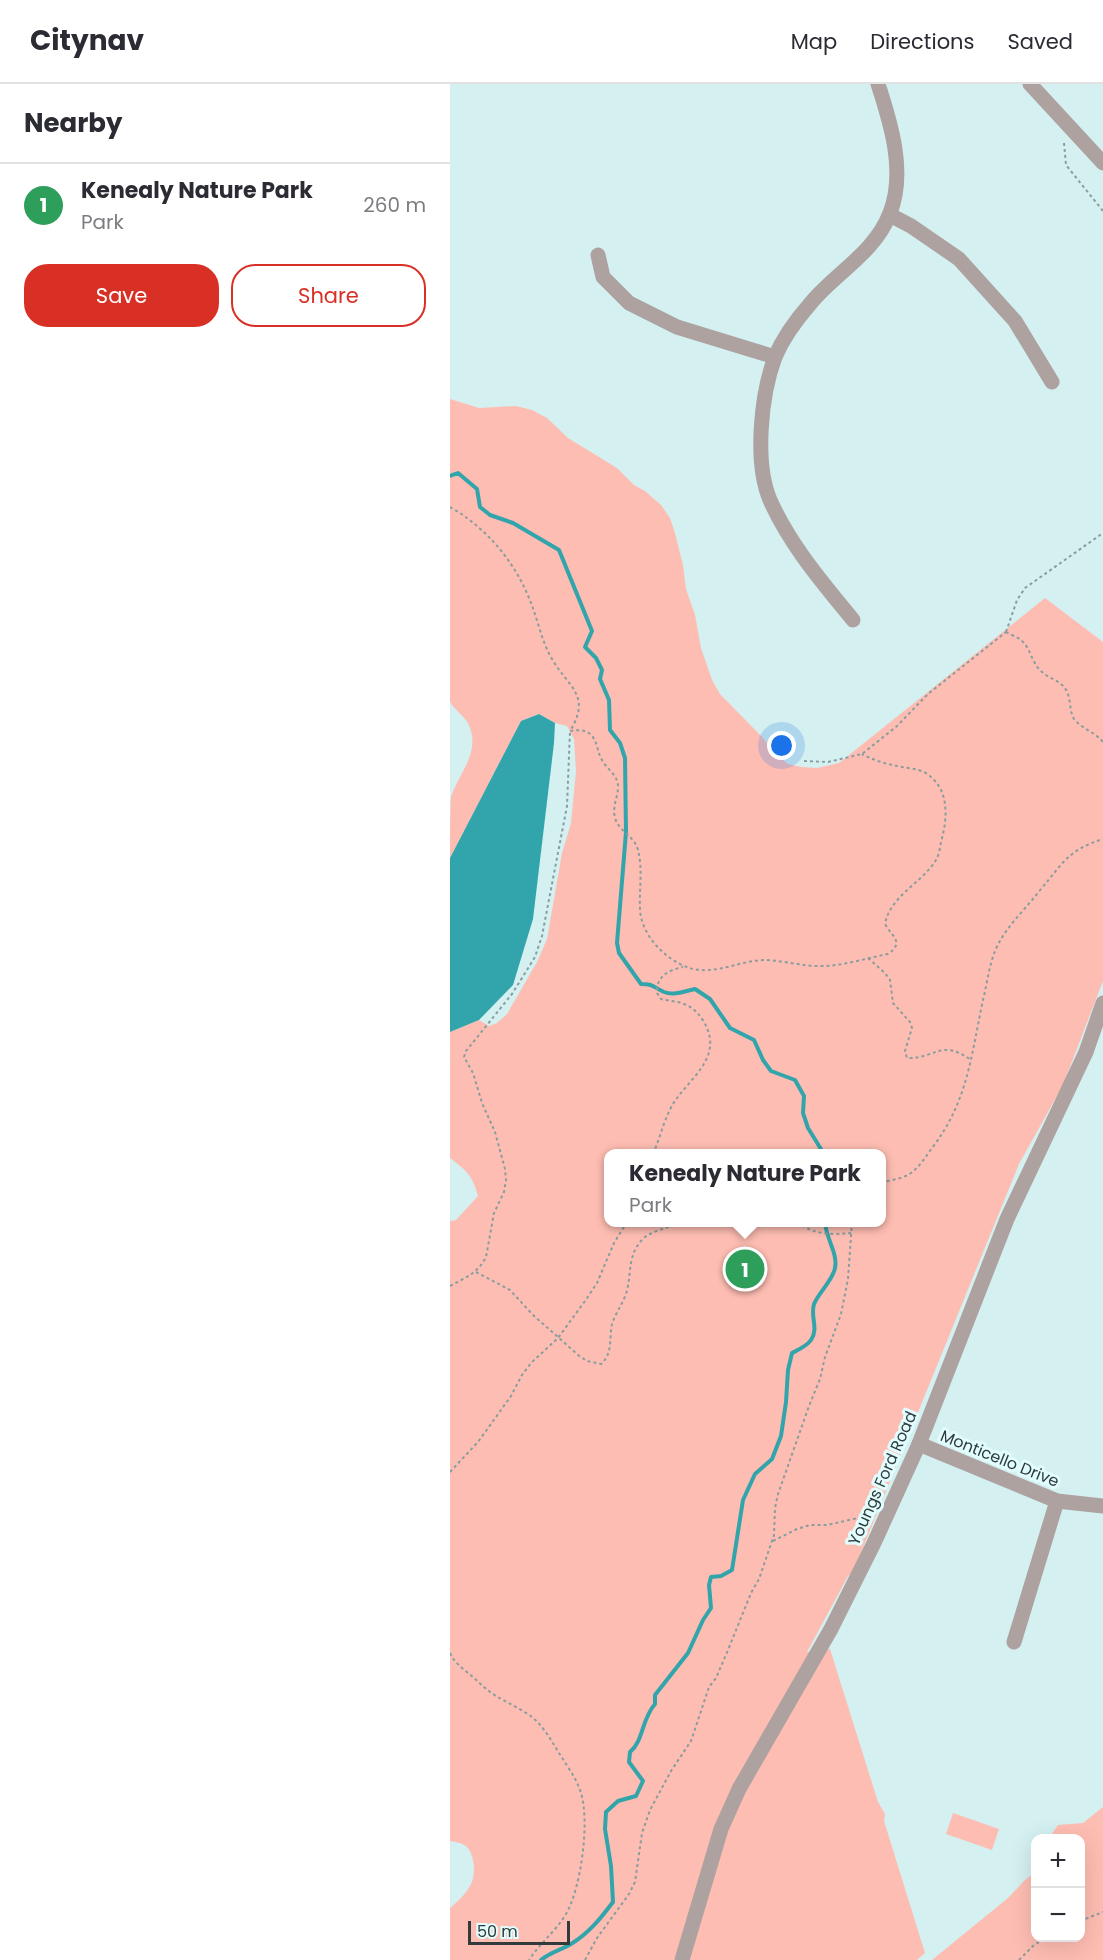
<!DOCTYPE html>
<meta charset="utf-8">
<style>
body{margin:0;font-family:Poppins,sans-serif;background:#f2f2f3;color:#2b2b33}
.controls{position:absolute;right:18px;bottom:18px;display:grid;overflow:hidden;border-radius:12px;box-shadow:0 6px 24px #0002}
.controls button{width:54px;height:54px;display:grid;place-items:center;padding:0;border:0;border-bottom:2px solid #e1e1e2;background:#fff;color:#2b2b33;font:30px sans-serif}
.scale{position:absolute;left:18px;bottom:15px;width:102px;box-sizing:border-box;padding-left:6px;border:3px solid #313b3c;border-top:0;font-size:16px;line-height:21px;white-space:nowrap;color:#313b3c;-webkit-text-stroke:4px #e1fdfe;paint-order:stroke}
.you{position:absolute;left:332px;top:662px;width:21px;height:21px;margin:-15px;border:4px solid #fff;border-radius:50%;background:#1a73e8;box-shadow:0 0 0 9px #1a73e833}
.badge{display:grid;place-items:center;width:39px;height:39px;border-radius:50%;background:#d93025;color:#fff;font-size:20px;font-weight:700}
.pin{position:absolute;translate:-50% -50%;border:3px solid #fff;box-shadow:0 2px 6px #0006}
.popup{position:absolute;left:154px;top:1065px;width:282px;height:78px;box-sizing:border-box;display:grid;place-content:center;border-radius:12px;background:#fff;filter:drop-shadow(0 2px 4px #0005);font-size:20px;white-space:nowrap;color:#7c7c81}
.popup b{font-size:22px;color:#2b2b33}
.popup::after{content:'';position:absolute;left:50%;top:100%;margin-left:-12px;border:12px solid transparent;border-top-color:#fff}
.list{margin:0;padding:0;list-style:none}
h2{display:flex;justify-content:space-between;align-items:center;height:78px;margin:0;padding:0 24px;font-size:26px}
h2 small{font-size:20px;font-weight:400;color:#7c7c81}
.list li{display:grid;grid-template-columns:39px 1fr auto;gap:18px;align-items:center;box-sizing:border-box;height:84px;padding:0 24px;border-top:2px solid #e1e1e2}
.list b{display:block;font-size:22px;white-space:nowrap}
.list p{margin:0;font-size:20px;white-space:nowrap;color:#7c7c81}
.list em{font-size:20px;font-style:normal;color:#7c7c81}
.actions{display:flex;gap:12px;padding:18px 24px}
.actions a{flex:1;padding:14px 0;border:2px solid #d93025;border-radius:24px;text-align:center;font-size:21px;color:#d93025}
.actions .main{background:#d93025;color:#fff}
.map{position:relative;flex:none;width:653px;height:1876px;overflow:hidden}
header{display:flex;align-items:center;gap:36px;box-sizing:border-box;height:84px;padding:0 30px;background:#fff;border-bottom:2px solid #e1e1e2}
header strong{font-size:28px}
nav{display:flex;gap:33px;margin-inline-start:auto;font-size:21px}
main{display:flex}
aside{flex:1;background:#fff}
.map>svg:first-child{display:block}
.green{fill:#febdb2;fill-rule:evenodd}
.water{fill:#31a5ab}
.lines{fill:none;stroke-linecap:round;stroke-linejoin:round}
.stream{stroke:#31a5ab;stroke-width:4}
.path{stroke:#899d9e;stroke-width:2;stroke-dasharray:3 3;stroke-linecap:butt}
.street{stroke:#ada2a0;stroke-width:15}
.labels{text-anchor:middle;stroke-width:6;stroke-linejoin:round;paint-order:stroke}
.street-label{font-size:16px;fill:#313b3c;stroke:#e1fdfe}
</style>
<header>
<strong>Citynav</strong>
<nav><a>Map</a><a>Directions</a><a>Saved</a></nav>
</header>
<main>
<aside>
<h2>Nearby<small></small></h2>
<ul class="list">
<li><span class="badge" style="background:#2e9e5b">1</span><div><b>Kenealy Nature Park</b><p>Park</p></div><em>260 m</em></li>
</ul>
<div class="actions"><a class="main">Save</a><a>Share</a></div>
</aside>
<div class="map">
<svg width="653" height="1876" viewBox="0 0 653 1876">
<rect width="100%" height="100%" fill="#d4f0f1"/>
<g class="green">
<path d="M0 315 29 324 66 322 82 326 97 334 118 354 167 384 184 401 195 407 211 421 220 434 225 449 233 481 236 505 245 531 251 564 262 596 270 610 313 654 328 672 338 680 351 683 367 684 389 679 595 514 653 558V897L613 1001 569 1080 403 1488 398 1492 357 1568 380 1565 428 1718 435 1730 434 1737 475 1869 467 1876H0V1824C8 1817 15 1811 20 1802 26 1793 25 1773 18 1764 13 1759 6 1758 0 1757V1137L6 1136 28 1112C22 1091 17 1087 0 1074V948L29 936 39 942 47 939 57 930 87 878 97 855 112 769 121 739 126 687 124 655 117 642 105 639 89 630 71 637 0 774C0 761 0 724 1 713 9 688 32 668 18 639 14 632 5 626 0 618ZM158 1070H431V1138H158Z"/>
<polygon points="653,1723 653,1876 482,1876 558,1814 574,1797 585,1788 586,1854 630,1854 630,1754 599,1754 608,1741 633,1739"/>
<polygon points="503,1729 549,1745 542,1766 496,1750"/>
</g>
<polygon class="water" points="89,630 105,639 104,659 83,835 63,901 29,936 0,948 0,774 71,637"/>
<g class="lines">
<g class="stream">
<path d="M0 392 8 389 27 405 30 423 40 431 63 439 109 466 142 547 135 563 146 574 152 586 150 595 159 616 160 646 170 659 175 674 176 748 167 859 169 869 191 900C204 900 203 903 214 908 224 912 235 907 245 905L260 915 280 944 304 956 313 976 321 987 345 996 354 1012 353 1029 358 1044 374 1070"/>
<path d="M91 1876C101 1868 111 1866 121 1860 139 1849 151 1834 163 1818L161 1782 155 1745 156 1728 168 1717 186 1712 193 1697 179 1678 180 1668C194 1656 191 1636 205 1620V1611L238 1569 253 1536 261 1524 259 1501 261 1493 271 1492 282 1486 293 1416 305 1390 322 1375 331 1352 336 1318 338 1286 342 1269C348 1266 357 1262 361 1256 369 1244 360 1233 364 1220 369 1208 383 1196 385 1184 388 1169 376 1155 375 1138"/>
</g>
<g class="path">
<polyline points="614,59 616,81 653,127"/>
<path d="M0 423C37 444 66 479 81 519 88 537 92 558 102 575 118 603 142 611 120 647 128 646 136 645 141 651 148 658 147 668 152 676 157 686 168 690 168 703 168 713 162 723 165 734 169 748 184 751 188 766 193 786 189 805 190 825 191 849 211 871 232 881 261 895 287 876 316 876 336 877 355 883 375 882 396 881 417 874 438 870 455 858 442 853 435 840 440 812 472 799 486 776 489 771 490 764 491 758 498 733 500 703 474 688 467 685 459 684 452 683 437 680 425 677 412 670"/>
<path d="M556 548C561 551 568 553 572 557 581 565 582 580 592 588 599 595 613 597 617 608 621 616 619 626 624 635 632 645 645 648 653 658"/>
<polyline points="556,548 567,516 575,504 653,449"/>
<polyline points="354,677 378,678 412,670 447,642 478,610 556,548"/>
<path d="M418 874 435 889 440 896 443 919 460 938 462 944 455 967 457 974C486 975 490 954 521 976"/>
<path d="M203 1070C211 1052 215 1030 227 1014 244 991 273 971 254 938 249 930 243 923 234 920 227 917 219 917 211 915L207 909C206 892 219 886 233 883"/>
<path d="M431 1099C440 1096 450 1095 458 1091 468 1085 475 1074 482 1064 518 1017 521 972 533 916 537 900 539 882 545 867 555 843 575 826 591 805 613 779 618 766 653 755"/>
<path d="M347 1138C364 1151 381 1151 401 1149"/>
<path d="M26 1188 60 1206 82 1230 128 1271 137 1277 151 1280C163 1270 159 1254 162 1240 165 1230 172 1221 176 1210 182 1191 177 1173 191 1157 200 1146 216 1146 228 1138"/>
<path d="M0 1202C15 1194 28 1189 36 1173L44 1129 54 1108 56 1096 55 1085 45 1048 32 1019 23 989 14 973 16 967 62 910 85 873 92 852 117 722 120 647"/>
<polyline points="0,1388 28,1358 61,1312 72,1291 81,1279 108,1254 135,1217 147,1199 164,1159 177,1138"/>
<polyline points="323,1457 347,1445 360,1441 377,1441 421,1431"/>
<path d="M0 1569C4 1578 11 1583 18 1589 28 1597 36 1606 46 1612 58 1619 71 1625 82 1633 94 1643 101 1656 109 1669 117 1682 127 1695 131 1709 140 1738 131 1804 116 1830 106 1847 90 1859 79 1876"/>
<polyline points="630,1837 653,1828"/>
<polyline points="135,1876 147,1854 179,1810 185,1798 192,1749 200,1726 221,1687 241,1657 259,1603 266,1594 278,1566 301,1509 309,1495 324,1451 325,1424 328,1410 359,1322 370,1295 375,1273 391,1230 398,1195 402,1138"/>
<polyline points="569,1876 583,1862 595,1854"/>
</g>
<g class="street">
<polyline points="580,0 653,79"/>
<polyline points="440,131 461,142 509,175 565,237 602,298"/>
<polyline points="148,171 153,193 179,219 227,243 325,273"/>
<path d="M403 536C372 498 340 461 320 416 304 378 311 311 325 273 333 254 346 236 360 220 385 189 425 169 440 129 456 88 441 40 428 0"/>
<polyline points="469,1360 607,1417 653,1422"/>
<polyline points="564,1558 607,1417"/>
<polyline points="232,1876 271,1745 289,1705 381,1545 424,1459 469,1360 557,1135 636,968 653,919"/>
</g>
</g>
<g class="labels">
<g class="street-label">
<text transform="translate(550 1374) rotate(22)" y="6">Monticello Drive</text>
<text transform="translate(432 1394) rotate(-66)" y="6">Youngs Ford Road</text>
</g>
</g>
</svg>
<div class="controls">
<button>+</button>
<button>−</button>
</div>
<div class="scale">50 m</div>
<div class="you"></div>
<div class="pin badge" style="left:295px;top:1185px;background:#2e9e5b">1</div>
<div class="popup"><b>Kenealy Nature Park</b>Park</div>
</div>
</main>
